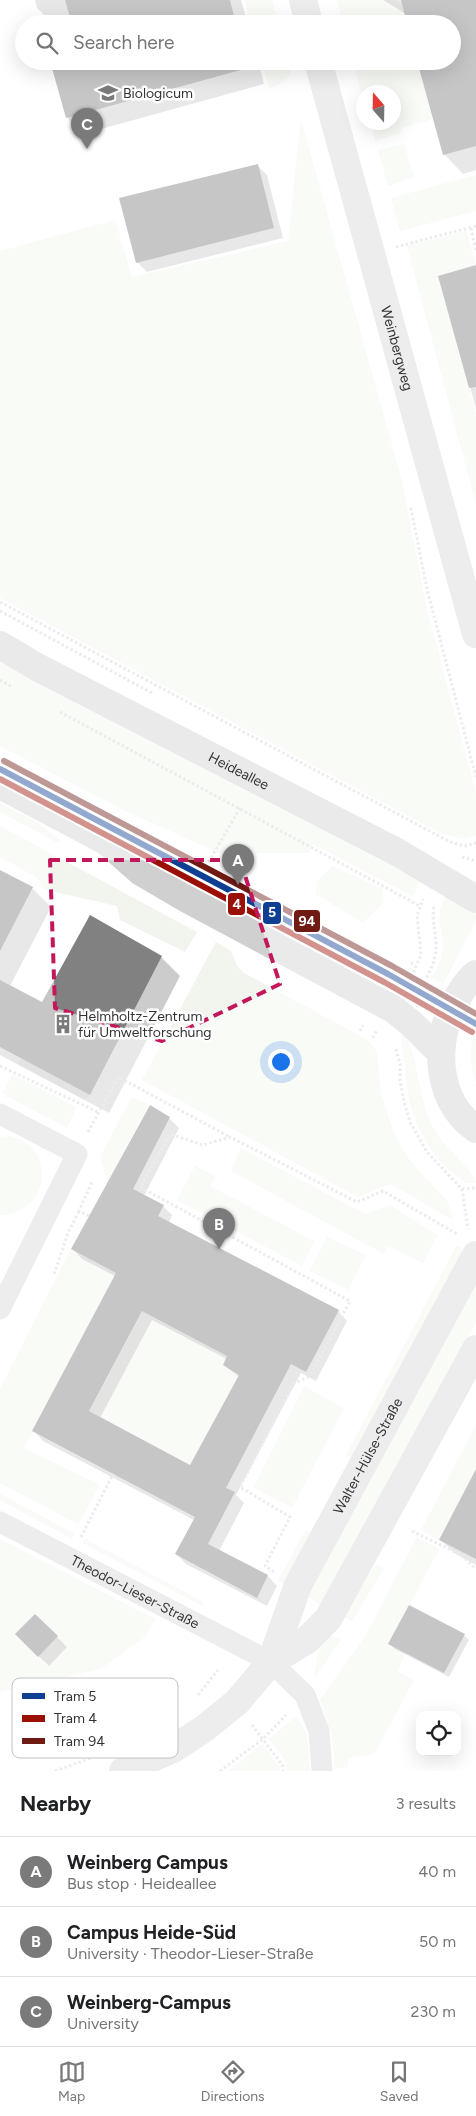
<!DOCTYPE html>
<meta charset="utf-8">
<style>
body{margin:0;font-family:Figtree,sans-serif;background:#f6f6f6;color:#202124}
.controls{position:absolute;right:15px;bottom:15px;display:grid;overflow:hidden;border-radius:10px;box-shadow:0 5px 20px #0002}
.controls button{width:45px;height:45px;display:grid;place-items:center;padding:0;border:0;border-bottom:1px solid #e0e0e0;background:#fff;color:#202124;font:25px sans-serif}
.compass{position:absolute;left:356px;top:85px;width:45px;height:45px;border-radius:50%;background:#fff;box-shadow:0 5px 20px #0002;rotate:340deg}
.you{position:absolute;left:280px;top:1061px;width:18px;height:18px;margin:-12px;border:4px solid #fff;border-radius:50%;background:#1a73e8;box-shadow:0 0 0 8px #1a73e833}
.badge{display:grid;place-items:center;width:32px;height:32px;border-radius:50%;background:#7a7a7a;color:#fff;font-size:16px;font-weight:700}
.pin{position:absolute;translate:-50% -41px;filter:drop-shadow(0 1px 2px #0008)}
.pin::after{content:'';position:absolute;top:26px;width:18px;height:15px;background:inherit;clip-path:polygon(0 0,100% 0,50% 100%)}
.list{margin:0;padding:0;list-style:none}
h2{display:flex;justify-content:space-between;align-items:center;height:65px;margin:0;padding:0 20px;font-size:21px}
h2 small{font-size:16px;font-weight:400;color:#757577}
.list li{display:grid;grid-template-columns:32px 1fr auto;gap:15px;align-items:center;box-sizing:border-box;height:70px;padding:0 20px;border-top:1px solid #e0e0e0}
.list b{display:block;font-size:19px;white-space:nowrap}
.list p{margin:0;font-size:16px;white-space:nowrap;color:#757577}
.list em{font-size:16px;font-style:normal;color:#757577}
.icon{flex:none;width:28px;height:28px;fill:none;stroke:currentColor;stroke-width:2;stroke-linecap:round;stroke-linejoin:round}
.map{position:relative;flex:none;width:476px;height:1771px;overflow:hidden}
.search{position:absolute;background:#fff;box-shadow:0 5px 20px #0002;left:15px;right:15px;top:15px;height:55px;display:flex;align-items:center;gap:12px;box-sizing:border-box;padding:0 18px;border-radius:28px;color:#757577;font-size:19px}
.sheet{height:275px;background:#fff}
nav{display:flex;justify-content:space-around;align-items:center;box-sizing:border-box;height:70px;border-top:1px solid #e0e0e0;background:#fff;font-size:14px;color:#757577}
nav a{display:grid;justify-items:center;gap:2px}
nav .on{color:#7a7a7a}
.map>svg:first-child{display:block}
.green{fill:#f1f5ed}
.shadow{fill:#0003;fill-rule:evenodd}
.building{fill:#818181;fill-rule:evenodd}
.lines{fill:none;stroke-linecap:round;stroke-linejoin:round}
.path{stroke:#d6d6d6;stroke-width:3;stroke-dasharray:2.5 2.5;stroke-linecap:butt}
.minor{stroke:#d7d7d7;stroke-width:21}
.tertiary{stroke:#d7d7d7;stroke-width:28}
.secondary{stroke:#d0d0d0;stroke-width:28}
.tram-1-casing{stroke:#fff;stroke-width:10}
.tram-2-casing{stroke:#fff;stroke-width:10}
.tram-3-casing{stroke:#fff;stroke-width:10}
.tram-1{stroke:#0f3f93;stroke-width:6}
.tram-2{stroke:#9b1006;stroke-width:6}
.tram-3{stroke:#6f1b14;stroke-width:6}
.marked{fill:none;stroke:#c2185b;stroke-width:4;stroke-dasharray:10 6;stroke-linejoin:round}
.labels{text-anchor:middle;stroke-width:5;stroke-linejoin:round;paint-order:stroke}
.poi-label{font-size:14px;fill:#333;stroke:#fff;text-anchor:start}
.street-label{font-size:14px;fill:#333;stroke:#fff}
.key{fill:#fff;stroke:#c2c2c2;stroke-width:1}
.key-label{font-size:14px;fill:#333}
.line-badge{stroke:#fff;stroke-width:2}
.badge-label{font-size:14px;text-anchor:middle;font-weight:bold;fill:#fff}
</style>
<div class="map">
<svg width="476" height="1771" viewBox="0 0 476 1771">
<rect width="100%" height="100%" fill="#fff"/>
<g class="green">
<polygon points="245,0 272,0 279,24 251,24"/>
<polygon points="337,0 394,0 402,4 407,24 343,24"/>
<path d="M262 61H289C294 78 283 84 269 88Z"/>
<polygon points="353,61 417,61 433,119 402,128 403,132 375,141 370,123 394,122 394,92 364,92 363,99"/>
<polygon points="301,120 401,477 427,610 476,794 476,836 462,839 442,834 0,598 0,251 115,220 132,277 288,241"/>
<polygon points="404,144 414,177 388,186 378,150"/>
<polygon points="476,175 476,211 400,231 391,198"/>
<polygon points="466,231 476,265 439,276 476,414 476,504 407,246"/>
<polygon points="0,654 422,878 413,897 313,844 308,853 219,853 123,810 0,746"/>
<polygon points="0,803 35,821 60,840 58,843 0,812"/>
<polygon points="0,826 197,932 185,952 120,920 117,906 42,889 38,878 0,857"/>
<polygon points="332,866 382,889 384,902 363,923 316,894 317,881"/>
<path d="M447 894 476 909V921L443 984 431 978C435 971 440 964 442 956 448 931 430 923 447 894Z"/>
<polygon points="216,942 231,951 237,966 244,973 368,1040 377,1052 381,1093 393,1131 403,1150 416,1168 448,1202 453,1220 390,1184 358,1197 142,1080"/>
<path d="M476 1027V1083C469 1064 469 1046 476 1027Z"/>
<path d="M403 1030C420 1061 417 1097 434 1129 443 1146 473 1170 476 1183H466C459 1177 451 1172 445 1166 419 1139 407 1105 405 1068 404 1053 400 1046 403 1030Z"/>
<polygon points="21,1058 90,1095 84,1100 18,1064"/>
<polygon points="12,1074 76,1107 67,1128 3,1094"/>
<polygon points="132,1097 148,1105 108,1183 100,1157"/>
<path d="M9 1136C58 1146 50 1214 0 1215V1137Z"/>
<polygon points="241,1148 365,1214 390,1205 437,1235 423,1263 388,1246 384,1254 231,1171"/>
<polygon points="195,1166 215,1176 210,1186 314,1241 302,1266 177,1200"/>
<polygon points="327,1237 366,1255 348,1290 310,1271"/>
<polygon points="460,1246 462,1252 355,1458 346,1455 456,1247"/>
<polygon points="71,1249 116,1273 24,1448 100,1485 78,1524 0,1483 0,1389"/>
<polygon points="476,1275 476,1322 347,1571 323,1607 307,1596"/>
<polygon points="143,1311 227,1356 223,1365 239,1375 190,1465 90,1411"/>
<polygon points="304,1386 344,1408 292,1508 254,1487"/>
<polygon points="476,1425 476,1469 439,1540 421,1530"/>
<polygon points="0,1494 75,1534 72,1539 0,1500"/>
<polygon points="306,1529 315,1534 288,1586 278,1581"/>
<polygon points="417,1537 439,1549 389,1644 406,1653 397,1671 414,1680 374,1754 349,1758 347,1767 335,1769 332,1736 320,1700 366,1635"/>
<polygon points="0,1539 155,1619 145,1637 100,1669 0,1692"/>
<polygon points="85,1539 202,1601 204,1607 83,1543"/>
<polygon points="376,1564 384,1568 352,1621 342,1617"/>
<polygon points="327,1634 341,1640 314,1679 318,1650"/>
<polygon points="296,1716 307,1734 310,1771 287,1771 286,1761 269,1739"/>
<polygon points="262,1744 280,1767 280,1771 228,1771"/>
</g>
<g class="shadow">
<polygon points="35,0 241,0 248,24 73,24 72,20 53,24 37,8"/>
<polygon points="383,0 476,0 476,170 463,174 444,154 452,61 452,24 406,14"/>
<polygon points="51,61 258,61 264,84 83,134 67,117"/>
<polygon points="257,165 267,175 283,238 147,272 137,262"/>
<polygon points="476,267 476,409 440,276"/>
<polygon points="0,871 32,888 51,907 10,986 43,1003 161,957 180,976 109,1113 0,1055"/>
<path d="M150 1107 169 1118 179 1128 144 1196 163 1206 172 1215 169 1223 338 1311 347 1321 316 1381 301 1373 236 1495 244 1503 219 1551 268 1576 277 1586 267 1606 186 1564 176 1554 194 1520 43 1441 34 1431 115 1276 82 1259 73 1249ZM152 1320 227 1359 224 1365 239 1377 190 1467 100 1418Z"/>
<polygon points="476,1471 476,1565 454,1553 440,1539"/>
<polygon points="35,1615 67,1647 49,1666 16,1634"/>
<polygon points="464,1635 469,1640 449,1677 395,1649 390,1644"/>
</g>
<g class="building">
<polygon points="65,0 230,0 236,24 72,24"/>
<polygon points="401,0 476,0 476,146 443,155 417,61 452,61 452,24 407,24"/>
<polygon points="50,61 246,61 248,68 66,118"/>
<polygon points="258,164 274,228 136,263 119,198"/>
<polygon points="476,265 476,387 469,388 438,276"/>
<polygon points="0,870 33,887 0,951"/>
<polygon points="90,915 162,956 90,1095 0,1047 0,980 42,1002"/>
<path d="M150 1105 170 1117 133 1189 164 1205 158 1216 339 1310 306 1372 291 1364 226 1488 235 1492 208 1544 268 1575 257 1598 175 1554 195 1517 32 1431 116 1273 71 1249ZM142 1311 227 1356 223 1365 239 1375 190 1465 89 1411Z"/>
<polygon points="476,1469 476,1559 439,1540"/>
<polygon points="409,1605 465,1634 444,1673 388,1644"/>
<polygon points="35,1614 58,1636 38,1657 15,1634"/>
</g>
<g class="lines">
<g class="path">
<polyline points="471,228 476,251"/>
<polyline points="396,247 476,226"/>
<polyline points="411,508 427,589 476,777"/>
<polyline points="0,602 450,842 465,846 476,843"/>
<polyline points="0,611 152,693"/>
<polyline points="0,680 12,687"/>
<polyline points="60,712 420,906"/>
<polyline points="462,857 476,861"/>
<polyline points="201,875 240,808"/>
<polyline points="411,963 416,965"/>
<polyline points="407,986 421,955 417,916 423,899"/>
<path d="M417 995C424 981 435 966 436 950 437 935 431 921 434 906"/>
<polyline points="360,1031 363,1025"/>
<polyline points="373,1038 377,1030"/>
<polyline points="396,1049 400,1064 400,1081 405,1105 410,1122 427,1152 462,1189 468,1229"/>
<polyline points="0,1066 98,1112"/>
<polyline points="88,1132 118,1077 230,1137"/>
<polyline points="462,1189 476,1188"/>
<polyline points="89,1216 79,1211 93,1180"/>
<polyline points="54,1274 68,1233 79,1211 78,1210"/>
<polyline points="412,1531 461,1555 476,1569"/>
<polyline points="81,1537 113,1474"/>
<polyline points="274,1572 265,1566 290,1517 240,1487 293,1384 310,1376 350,1301 140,1187 170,1134 203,1145 230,1137 357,1202 383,1191 457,1234"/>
<polyline points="198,1695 218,1670"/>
<polyline points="252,1725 283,1766 283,1771"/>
<polyline points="55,1771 102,1754"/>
<polyline points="220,1771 263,1739 286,1715"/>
</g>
<g class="minor">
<polyline points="0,1114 77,1154 0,1309"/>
<path id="s1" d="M0 1522 271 1662 305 1695 319 1731 322 1771"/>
</g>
<g class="tertiary">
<polyline points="303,0 309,24"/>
<path id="s2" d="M318 61 476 634"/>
<polyline points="271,1662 307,1640 328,1619 476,1349"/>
<path id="s3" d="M123 1771 173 1749 205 1728 237 1702 271 1662 298 1585 476 1255"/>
</g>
<g class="secondary">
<path id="s4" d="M0 645 37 667 397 852 476 899"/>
<polyline points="0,785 106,841 141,872 187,899 393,1009 412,1024 441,1053"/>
<path d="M476 974C468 980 464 987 459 995 433 1036 433 1099 476 1129"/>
</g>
<defs>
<polyline id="tram-1" points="0,769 388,974 476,1024"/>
<polyline id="tram-2" points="0,779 384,982 472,1032"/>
<polyline id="tram-3" points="4,761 392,966 476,1014"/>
</defs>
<use href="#tram-1" class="tram-1-casing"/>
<use href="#tram-2" class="tram-2-casing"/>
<use href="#tram-3" class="tram-3-casing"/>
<use href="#tram-1" class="tram-1"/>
<use href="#tram-2" class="tram-2"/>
<use href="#tram-3" class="tram-3"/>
</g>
<path d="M0 0H476V1771H0ZM50 860H240L280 984 162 1041 55 1008Z" fill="#fff" fill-opacity=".55" fill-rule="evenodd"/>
<path class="marked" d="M50 860H240L280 984 162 1041 55 1008Z"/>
<defs>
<symbol id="university-bare" viewBox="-9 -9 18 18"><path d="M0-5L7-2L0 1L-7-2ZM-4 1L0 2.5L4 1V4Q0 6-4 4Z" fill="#7a7a7a" stroke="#fff" stroke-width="2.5" paint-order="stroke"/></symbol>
<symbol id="building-bare" viewBox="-9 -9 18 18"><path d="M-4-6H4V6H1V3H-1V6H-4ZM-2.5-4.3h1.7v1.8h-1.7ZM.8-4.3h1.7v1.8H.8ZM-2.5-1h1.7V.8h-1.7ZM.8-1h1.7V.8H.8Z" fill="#7a7a7a" stroke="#fff" stroke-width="2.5" paint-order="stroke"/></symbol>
</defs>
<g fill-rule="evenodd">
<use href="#university-bare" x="94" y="79" width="28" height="28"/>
<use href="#building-bare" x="49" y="1010" width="28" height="28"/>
</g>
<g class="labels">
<g class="poi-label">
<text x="123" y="98">Biologicum</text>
<text x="78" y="1021">Helmholtz-Zentrum<tspan x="78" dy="16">für Umweltforschung</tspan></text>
</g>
<g class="street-label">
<text dy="5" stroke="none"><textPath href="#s2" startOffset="298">Weinbergweg</textPath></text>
<text dy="5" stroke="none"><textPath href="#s4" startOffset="270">Heideallee</textPath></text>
<text dy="5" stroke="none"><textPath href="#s3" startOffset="415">Walter-Hülse-Straße</textPath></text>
<text dy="5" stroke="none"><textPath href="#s1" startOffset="152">Theodor-Lieser-Straße</textPath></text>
</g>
</g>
<rect x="12" y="1678" width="166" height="80" rx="8" class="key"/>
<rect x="22" y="1693" width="23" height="6" fill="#0f3f93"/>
<rect x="22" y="1715" width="23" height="7" fill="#9b1006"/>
<rect x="22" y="1738" width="23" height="6" fill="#6f1b14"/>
<g class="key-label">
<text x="54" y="1701">Tram 5</text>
<text x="54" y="1723">Tram 4</text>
<text x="54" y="1746">Tram 94</text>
</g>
<g class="line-badge">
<rect x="227" y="892" width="19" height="24" rx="5" fill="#9b1006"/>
<rect x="262" y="901" width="20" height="24" rx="5" fill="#0f3f93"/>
<rect x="293" y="909" width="28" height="24" rx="5" fill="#6f1b14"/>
</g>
<g class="badge-label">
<text x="237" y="909">4</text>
<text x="272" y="917">5</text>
<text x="307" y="926">94</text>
</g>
</svg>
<div class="controls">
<button><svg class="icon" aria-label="locate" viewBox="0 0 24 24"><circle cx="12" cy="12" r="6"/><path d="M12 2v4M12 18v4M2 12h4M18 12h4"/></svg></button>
</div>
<svg class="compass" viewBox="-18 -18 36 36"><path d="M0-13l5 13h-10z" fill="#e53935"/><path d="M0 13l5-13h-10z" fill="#757577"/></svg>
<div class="you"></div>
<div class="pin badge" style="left:238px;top:885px">A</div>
<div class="pin badge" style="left:219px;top:1249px">B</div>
<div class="pin badge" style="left:87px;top:149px">C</div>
<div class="search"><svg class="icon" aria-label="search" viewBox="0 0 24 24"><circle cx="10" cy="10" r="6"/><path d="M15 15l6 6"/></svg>Search here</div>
</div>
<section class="sheet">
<h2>Nearby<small>3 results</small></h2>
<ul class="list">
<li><span class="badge">A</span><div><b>Weinberg Campus</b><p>Bus stop · Heideallee</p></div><em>40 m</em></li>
<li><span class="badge">B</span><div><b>Campus Heide-Süd</b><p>University · Theodor-Lieser-Straße</p></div><em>50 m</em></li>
<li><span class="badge">C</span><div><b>Weinberg-Campus</b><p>University</p></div><em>230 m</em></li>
</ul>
</section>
<nav>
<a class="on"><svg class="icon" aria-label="map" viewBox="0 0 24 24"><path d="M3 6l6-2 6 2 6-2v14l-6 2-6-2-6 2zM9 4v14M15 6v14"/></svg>Map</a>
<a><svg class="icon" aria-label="directions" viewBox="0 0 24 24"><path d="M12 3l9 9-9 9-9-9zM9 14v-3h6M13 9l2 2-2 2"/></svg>Directions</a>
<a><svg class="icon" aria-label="saved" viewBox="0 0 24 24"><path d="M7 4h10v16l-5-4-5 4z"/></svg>Saved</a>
</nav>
